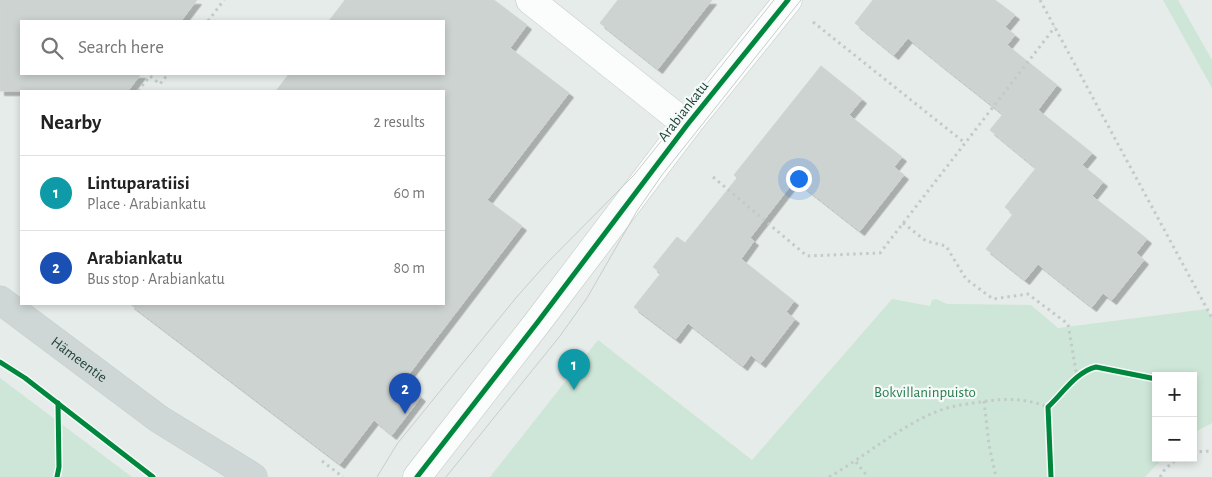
<!DOCTYPE html>
<meta charset="utf-8">
<style>
body{margin:0;font-family:"Alegreya Sans",sans-serif;background:#f2f2f2;color:#222}
.controls{position:absolute;right:15px;bottom:15px;display:grid;overflow:hidden;border-radius:0px;box-shadow:0 2px 8px #0003}
.controls button{width:45px;height:45px;display:grid;place-items:center;padding:0;border:0;border-bottom:1px solid #e0e0e0;background:#fff;color:#222;font:25px sans-serif}
.you{position:absolute;left:798px;top:178px;width:18px;height:18px;margin:-12px;border:4px solid #fff;border-radius:50%;background:#1a73e8;box-shadow:0 0 0 8px #1a73e833}
.badge{display:grid;place-items:center;width:32px;height:32px;border-radius:50%;background:#0f766e;color:#fff;font-size:16px;font-weight:700}
.pin{position:absolute;translate:-50% -41px;filter:drop-shadow(0 1px 2px #0008)}
.pin::after{content:'';position:absolute;top:26px;width:18px;height:15px;background:inherit;clip-path:polygon(0 0,100% 0,50% 100%)}
.list{margin:0;padding:0;list-style:none}
h2{display:flex;justify-content:space-between;align-items:center;height:65px;margin:0;padding:0 20px;font-size:21px}
h2 small{font-size:16px;font-weight:400;color:#767676}
.list li{display:grid;grid-template-columns:32px 1fr auto;gap:15px;align-items:center;box-sizing:border-box;height:75px;padding:0 20px;border-top:1px solid #e0e0e0}
.list b{display:block;font-size:19px;white-space:nowrap}
.list p{margin:0;font-size:16px;white-space:nowrap;color:#767676}
.list em{font-size:16px;font-style:normal;color:#767676}
.icon{flex:none;width:28px;height:28px;fill:none;stroke:currentColor;stroke-width:2;stroke-linecap:round;stroke-linejoin:round}
.map{position:relative;flex:none;width:1212px;height:477px;overflow:hidden}
.search{position:absolute;background:#fff;box-shadow:0 2px 8px #0003;left:20px;top:20px;width:425px;height:55px;display:flex;align-items:center;gap:12px;box-sizing:border-box;padding:0 18px;border-radius:0px;color:#767676;font-size:19px}
.panel{position:absolute;background:#fff;box-shadow:0 2px 8px #0003;left:20px;top:90px;width:425px;height:215px;border-radius:0px}
.map>svg:first-child{display:block}
.green{fill:#cee6d7}
.building{fill:#cdd3d1;stroke:#ced5d2;filter:url(#shadow)}
.lines{fill:none;stroke-linecap:round;stroke-linejoin:round}
.minor-casing{stroke:#c3c9c7;stroke-width:29}
.major-casing{stroke:#c1cbc8;stroke-width:29}
.path{stroke:#c2cbc9;stroke-width:3;stroke-dasharray:2.5 4;stroke-linecap:butt}
.minor{stroke:#fbfcfc;stroke-width:28}
.major{stroke:#ced7d5;stroke-width:28}
.tram{stroke:#c7cdcb;stroke-width:1}
.cycleway-casing{stroke:#f5faf8;stroke-width:8}
.cycleway{stroke:#00873e;stroke-width:5}
.labels{text-anchor:middle;stroke-width:4.5;stroke-linejoin:round;paint-order:stroke}
.street-label{font-size:15px;fill:#21423b;stroke:#f5faf8}
.park-label{font-size:15px;fill:#287c4e;stroke:#f5faf8}
</style>
<div class="map">
<svg width="1212" height="477" viewBox="0 0 1212 477">
<defs>
<filter id="shadow"><feDropShadow dx="4.5" dy="4.5" stdDeviation="0" flood-color="#0004"/></filter>
</defs>
<rect width="100%" height="100%" fill="#e6ece9"/>
<g class="green">
<polygon points="1163,0 1178,0 1212,60 1212,88"/>
<polygon points="892,299 930,306 932,300 936,299 947,304 1031,305 1058,328 1207,309 1212,318 1212,423 1193,433 1193,376 1156,376 1156,458 1163,458 1145,477 490,477 598,340 752,460"/>
<polygon points="0,378 132,477 0,477"/>
</g>
<g class="building">
<polygon points="0,0 197,0 181,21 21,21 21,74 141,74 128,91 0,91"/>
<polygon points="345,0 494,0 527,25 510,48 569,93 487,200 522,226 403,382 421,397 392,435 374,420 340,464 130,304 444,304 444,91 276,91 289,74 444,74 444,21 329,21"/>
<polygon points="618,0 712,0 658,69 600,23"/>
<polygon points="873,0 995,0 1015,15 1005,27 1015,35 1007,45 1057,85 1038,110 1092,153 1082,165 1103,182 1092,196 1147,239 1136,253 1144,260 1112,300 1103,293 1092,307 1038,264 1025,280 986,249 1013,214 1005,207 1036,168 990,130 1003,114 940,64 908,38 894,55 855,23"/>
<polygon points="821,66 862,99 849,115 902,157 894,167 904,175 860,231 795,180 750,238 754,241 741,259 794,301 786,312 795,319 761,363 751,355 743,366 688,323 676,339 634,307 661,273 653,267 677,237 685,243 737,178 734,175"/>
</g>
<g class="lines">
<defs>
<g id="minor">
<polyline points="530,0 687,125"/>
<polyline points="417,477 537,323 687,125 788,0"/>
</g>
<g id="major">
<path id="s1" d="M0 300 159 419 253 477"/>
</g>
</defs>
<use href="#minor" class="minor-casing"/>
<use href="#major" class="major-casing"/>
<g class="path">
<polyline points="1040,0 1212,318"/>
<polyline points="208,21 224,0"/>
<polyline points="813,22 965,143"/>
<polyline points="138,91 150,76 160,84 168,74"/>
<polyline points="713,177 807,256 880,253 1055,27"/>
<polyline points="903,223 926,241 946,246 966,279 993,299 1028,294 1068,324 1077,377"/>
<polyline points="984,401 989,445 996,477"/>
<polyline points="1193,452 1212,451"/>
<polyline points="322,461 343,477"/>
<polyline points="856,462 868,477"/>
<path d="M829 477C866 456 898 427 938 411 951 406 966 404 980 402 1004 398 1025 398 1048 407"/>
<polyline points="1160,477 1165,469 1178,458"/>
</g>
<use href="#minor" class="minor"/>
<use href="#major" class="major"/>
<g class="tram">
<polyline points="377,477 397,444 515,299 545,265 634,175 774,0"/>
<polyline points="446,477 560,336 587,298 637,211 662,175 801,0"/>
</g>
<defs>
<g id="cycleway">
<polyline points="0,362 25,378 153,477"/>
<polyline points="57,477 59,467 58,403"/>
<polyline points="417,477 537,323 687,125 788,0"/>
<path d="M1051 477 1048 407C1062 394 1077 371 1096 367L1156 379"/>
</g>
</defs>
<use href="#cycleway" class="cycleway-casing"/>
<use href="#cycleway" class="cycleway"/>
</g>
<g class="labels">
<g class="street-label">
<text transform="translate(683 111) rotate(-52)" y="5">Arabiankatu</text>
<text dy="5" stroke="none"><textPath href="#s1" startOffset="99">Hämeentie</textPath></text>
</g>
<g class="park-label">
<text x="925" y="397">Bokvillaninpuisto</text>
</g>
</g>
</svg>
<div class="controls">
<button>+</button>
<button>−</button>
</div>
<div class="you"></div>
<div class="pin badge" style="left:574px;top:390px;background:#0f9aa8">1</div>
<div class="pin badge" style="left:405px;top:414px;background:#1a4fb4">2</div>
<div class="search"><svg class="icon" aria-label="search" viewBox="0 0 24 24"><circle cx="10" cy="10" r="6"/><path d="M15 15l6 6"/></svg>Search here</div>
<section class="panel">
<h2>Nearby<small>2 results</small></h2>
<ul class="list">
<li><span class="badge" style="background:#0f9aa8">1</span><div><b>Lintuparatiisi</b><p>Place · Arabiankatu</p></div><em>60 m</em></li>
<li><span class="badge" style="background:#1a4fb4">2</span><div><b>Arabiankatu</b><p>Bus stop · Arabiankatu</p></div><em>80 m</em></li>
</ul>
</section>
</div>
